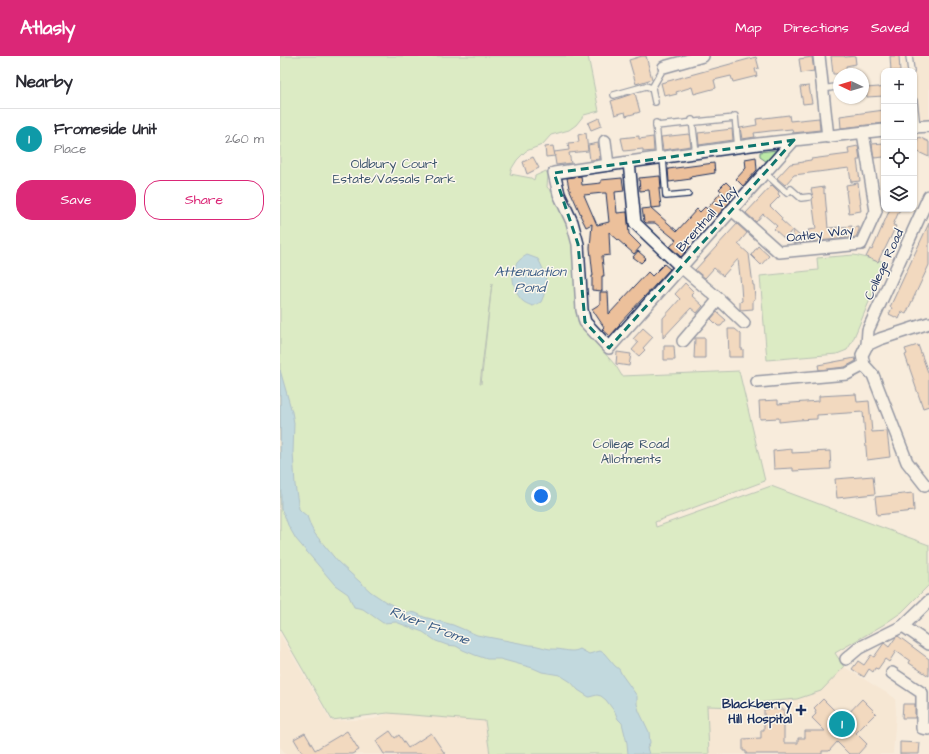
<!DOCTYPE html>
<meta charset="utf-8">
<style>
body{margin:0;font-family:"Architects Daughter",sans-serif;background:#f7f7f7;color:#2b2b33}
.controls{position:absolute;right:12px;top:12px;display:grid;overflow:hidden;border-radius:8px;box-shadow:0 1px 3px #0004}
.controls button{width:36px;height:36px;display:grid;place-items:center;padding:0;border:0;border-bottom:1px solid #e1e1e2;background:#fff;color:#2b2b33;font:20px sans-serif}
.compass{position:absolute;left:553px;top:12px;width:36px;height:36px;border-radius:50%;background:#fff;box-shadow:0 1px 3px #0004;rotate:274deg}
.you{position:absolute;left:261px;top:440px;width:14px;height:14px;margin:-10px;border:3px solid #fff;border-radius:50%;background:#1a73e8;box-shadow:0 0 0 6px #1a73e833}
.badge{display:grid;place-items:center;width:26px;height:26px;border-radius:50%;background:#db2777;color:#fff;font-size:13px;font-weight:700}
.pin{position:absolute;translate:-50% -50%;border:2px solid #fff;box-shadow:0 1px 4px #0006}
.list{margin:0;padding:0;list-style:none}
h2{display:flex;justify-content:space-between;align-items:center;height:52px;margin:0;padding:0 16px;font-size:17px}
h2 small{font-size:13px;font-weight:400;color:#7c7c81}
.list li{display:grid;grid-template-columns:26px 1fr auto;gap:12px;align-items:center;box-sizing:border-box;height:60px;padding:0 16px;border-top:1px solid #e1e1e2}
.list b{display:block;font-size:15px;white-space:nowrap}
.list p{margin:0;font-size:13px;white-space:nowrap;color:#7c7c81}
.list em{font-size:13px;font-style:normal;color:#7c7c81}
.actions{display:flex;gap:8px;padding:12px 16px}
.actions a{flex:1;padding:9px 0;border:1px solid #db2777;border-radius:16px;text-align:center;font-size:14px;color:#db2777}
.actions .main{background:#db2777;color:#fff}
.icon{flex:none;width:22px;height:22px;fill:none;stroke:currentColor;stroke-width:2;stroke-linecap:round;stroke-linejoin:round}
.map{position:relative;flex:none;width:649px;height:698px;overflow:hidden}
header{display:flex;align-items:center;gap:24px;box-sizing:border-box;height:56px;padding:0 20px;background:#db2777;color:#fff}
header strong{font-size:19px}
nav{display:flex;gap:22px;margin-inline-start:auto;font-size:14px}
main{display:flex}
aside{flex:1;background:#fff}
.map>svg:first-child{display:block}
.built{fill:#f4dfc8}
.green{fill:#bbe8a6;stroke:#6b8c82;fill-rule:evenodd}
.water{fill:#80c2e1;stroke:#5887ad}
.building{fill:#ecc09b;stroke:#1b2f5e;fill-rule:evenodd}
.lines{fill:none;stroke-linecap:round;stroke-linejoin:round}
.lane-casing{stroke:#1b2f5e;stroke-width:8}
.street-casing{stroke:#1b2f5e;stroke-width:14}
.lane{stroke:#fbf7ec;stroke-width:5.5}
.street{stroke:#fbf7ec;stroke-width:11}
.marked{fill:none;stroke:#0f766e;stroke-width:3;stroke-dasharray:8 5;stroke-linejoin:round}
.poi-dot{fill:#1b2f5e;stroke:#fbf7ec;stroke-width:1.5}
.labels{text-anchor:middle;stroke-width:3;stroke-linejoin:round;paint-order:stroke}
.park-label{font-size:13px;fill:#3b546c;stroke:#fbf7ec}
.street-label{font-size:13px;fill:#1b2f5e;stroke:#fbf7ec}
.poi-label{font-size:13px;font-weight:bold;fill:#1b2f5e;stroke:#fbf7ec;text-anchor:end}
.water-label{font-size:14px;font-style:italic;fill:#395b85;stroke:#fbf7ec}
</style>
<header>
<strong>Atlasly</strong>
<nav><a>Map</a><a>Directions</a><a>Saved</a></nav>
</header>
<main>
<aside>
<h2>Nearby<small></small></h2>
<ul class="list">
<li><span class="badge" style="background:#0f9aa8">1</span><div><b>Fromeside Unit</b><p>Place</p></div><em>260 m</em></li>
</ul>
<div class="actions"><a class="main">Save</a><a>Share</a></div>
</aside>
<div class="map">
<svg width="649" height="698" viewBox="0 0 649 698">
<rect width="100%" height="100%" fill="#f8ecdc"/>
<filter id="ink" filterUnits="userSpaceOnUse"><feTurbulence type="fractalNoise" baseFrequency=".025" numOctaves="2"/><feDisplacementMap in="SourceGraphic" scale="8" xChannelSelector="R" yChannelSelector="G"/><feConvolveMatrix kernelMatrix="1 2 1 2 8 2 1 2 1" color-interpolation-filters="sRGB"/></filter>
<g filter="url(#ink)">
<g class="built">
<polygon points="621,0 649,0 649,63 634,65 634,15 623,15"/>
<polygon points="0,578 51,665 94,663 124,651 205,665 210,698 6,698 0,691"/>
<polygon points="564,611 615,642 616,656 613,698 429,698 427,650 459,651 484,646 517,643 541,634"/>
</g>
<g class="green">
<path d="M0 0H308L319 55 304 59 296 69 289 74 271 79 262 89 246 95 237 104 232 112 230 118 251 122 254 124 255 120 266 115 268 119 267 131 278 143 287 167 294 197 298 239V260L300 269 336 310 342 320 459 315 485 425 375 466 376 471 491 430 649 489V529L622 556 603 569 555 597 564 611 541 635 517 643 484 646 459 651 427 650 429 698H210L205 665 108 657 52 664 0 574ZM212 227 201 328H200Z"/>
<polygon points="497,94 498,99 490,108 480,101 480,96"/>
<polygon points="574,199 606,206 572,286 567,294 557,298 487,304 480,220 538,214 537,202"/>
</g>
<g class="water">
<path d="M247 199 258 203C267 219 269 229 261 246L253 250C250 249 247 248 244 246 236 241 230 221 234 212 237 205 242 202 247 199Z"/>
<path d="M0 314 12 356 14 367 13 396 15 429 19 453 22 456 27 460 31 471 35 478 58 506 91 536 106 546 117 551 124 557 129 556 136 557 144 561 173 569 197 579 250 589C257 589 263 592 270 593 274 593 279 593 283 594 290 595 294 596 300 593L309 598 320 595 324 597 335 610 339 613 342 619 357 640V648L359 655 369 676 370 687 367 692 369 698H348L347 687 342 667 338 663 335 656 326 644 321 640 317 639 309 641 298 634 291 626 280 619 262 616 253 612 220 603H207L195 599 183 594 176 590 167 589 156 585 143 576 129 571 116 566 103 567 83 553 74 551 68 538 55 529 16 483 8 469 4 458 1 453Z"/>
</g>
<g class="building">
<polygon points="362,0 366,0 372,23 356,28 349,4"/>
<polygon points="551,0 564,0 565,1 575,0 576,8 566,10 567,18 553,18"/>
<polygon points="610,0 619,0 620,15 611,15"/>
<polygon points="476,1 479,12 475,13 477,20 453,26 451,20 434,24 436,32 414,38 412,31 396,36 397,38 389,40 389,38 384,39 381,27"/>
<polygon points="532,1 534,15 521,17 519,3"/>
<polygon points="529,30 532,47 523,48 520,31"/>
<polygon points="599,31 599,32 604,31 604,40 587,41 586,32"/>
<polygon points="355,37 360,56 346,60 345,56 335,59 331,45"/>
<polygon points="604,54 604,67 561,72 560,60"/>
<polygon points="509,59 510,65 539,62 540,74 513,77 512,73 490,75 474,77 475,81 462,83 460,72 477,69 476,63"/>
<polygon points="319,62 321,67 321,70 311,74 308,67"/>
<polygon points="452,73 453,84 419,89 418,77"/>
<polygon points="306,77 308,95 289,97 291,107 276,109 274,96 289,94 288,87 299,86 298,79"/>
<polygon points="409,78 411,90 383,94 381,81"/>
<polygon points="359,80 359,83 373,81 374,95 363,96 363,93 344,95 341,82"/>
<polygon points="639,81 649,86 649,101 634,94 634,91"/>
<polygon points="318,87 320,103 310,104 308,89"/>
<polygon points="604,87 604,101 594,102 592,88"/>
<polygon points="273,90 275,100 266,101 265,91"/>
<polygon points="578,90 580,104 577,104 580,125 571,126 569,112 514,119 505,129 497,122 510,108 524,106 524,105 531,104 531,103 569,98 568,92"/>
<polygon points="253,101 259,112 247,118 243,106"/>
<polygon points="476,101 477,114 463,130 456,123 466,112 465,103"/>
<polygon points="434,107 435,117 410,121 411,123 389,126 388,113"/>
<path d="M301 120 302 129 321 127V124L342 122 344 135 335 136 337 157 347 156 349 178 361 190 354 198 329 176 330 199 322 200 324 220H322V235L312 234V220H313L310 192 312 168 306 171 300 159H301L289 132 287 122ZM323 137H326L329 166 317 169 304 139Z"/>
<polygon points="380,120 381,133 379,133 381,151 371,152 397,175 417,153 420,156 425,151 427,153 441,136 451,145 436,161 432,157 406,186 411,190 401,201 390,191 396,184 375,167 366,167 364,165 362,153 371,152 369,134 360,135 359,122"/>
<polygon points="446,126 452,132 446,139 439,133"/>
<polygon points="578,127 581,148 580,148 581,155 569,157 566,135 567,135 566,129"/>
<polygon points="492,129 499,136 498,138 500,140 490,150 502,162 501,164 512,174 505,183 494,173 497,170 483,158 476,166 466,157"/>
<polygon points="544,131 544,138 545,137 548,172 572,170 572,172 579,171 579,174 576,181 529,186 528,174 536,173 532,143 533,141 531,133"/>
<polygon points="610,153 620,153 613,169 616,170 604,195 603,195 598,206 586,201 590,193 592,194"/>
<polygon points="649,167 649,209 626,258 622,256 619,263 609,258 612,252 610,251"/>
<polygon points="457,168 467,177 458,188 469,198 473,229 474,229 475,243 473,244 473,253 460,254 460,246 462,245 461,230 458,203 443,220 434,212 425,222 415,214"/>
<polygon points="513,174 527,186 514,188"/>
<polygon points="478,190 489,200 481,209 471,199"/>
<polygon points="358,195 366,202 361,207 353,201"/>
<polygon points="384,208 390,213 339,268 340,269 330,280 322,273 324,271 312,253 320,248 320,236 328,236 329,258 368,216 372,220"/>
<polygon points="405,227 414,236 411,239 423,250 417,257 411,252 383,282 383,262 400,243 395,238"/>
<polygon points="437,256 446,264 441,270 438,270 431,263"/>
<polygon points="363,272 373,281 363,292 365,294 359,300 352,294 358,287 353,283"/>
<polygon points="448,273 455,273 461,278 461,293 463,293 463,301 449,301"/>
<polygon points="415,282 425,282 425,302 414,302"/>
<polygon points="638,289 649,319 649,350 643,352 634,326 634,325 625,299 627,298 625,293"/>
<polygon points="384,290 394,290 395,304 384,304"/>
<polygon points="337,296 351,298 349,310 336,308"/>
<polygon points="575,302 576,305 565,311 539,314 538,309"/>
<polygon points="576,338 577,346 589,345 592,376 607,375 610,401 587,404 583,356 537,359 537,363 518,364 499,366 499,362 480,363 479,345 498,344 498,348 539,345 539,340"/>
<polygon points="512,393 512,397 550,395 551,413 513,415 513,412 494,413 493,395"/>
<polygon points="593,420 595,438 557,442 555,423"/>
<polygon points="633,437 634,455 597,459 595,441"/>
<polygon points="618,580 649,603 649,620 629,607 630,605 616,595 609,606 605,603 598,613 595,612 593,616 589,613 584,621 572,613 578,605 584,609 591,599 594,601 604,587 609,591 616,581"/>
<polygon points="543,643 563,663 582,643 596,657 576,677 587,688 578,698 569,698 557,686 549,695 542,695 542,698 466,698 466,695 463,695 463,683 481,682 481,674 484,674 484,653 504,653 504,687 518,687 518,682 525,682 525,675 545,675 532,662 536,658 535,656 536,654 534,652"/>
<polygon points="623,648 635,648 635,662 622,662"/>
<polygon points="67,675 79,694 72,698 23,698 14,683 25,677 35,694"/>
<polygon points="110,675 115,682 119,679 128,692 151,677 165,698 104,698 96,685"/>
<polygon points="620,686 640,687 639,698 620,698"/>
</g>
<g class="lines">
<defs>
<g id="lane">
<polyline points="629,0 631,15"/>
<polyline points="543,33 555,31"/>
<polyline points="334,39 366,30 372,32"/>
<polyline points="634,45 637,71"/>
<polyline points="375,46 372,32 384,11"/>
<polyline points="455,60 458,91"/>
<polyline points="412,64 416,97"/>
<polyline points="376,67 379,102"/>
<polyline points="376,70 455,62"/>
<polyline points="383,102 386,140 408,138"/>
<polyline points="485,117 507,137 511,133 521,142 529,141"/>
</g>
<g id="street">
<polyline points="539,0 548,81"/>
<polyline points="384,11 423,0"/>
<polyline points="634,71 649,70"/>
<polyline points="514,84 401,211 355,167 349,106 478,88 604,74"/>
<polyline points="325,85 328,109"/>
<polyline points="349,106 274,117 279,138 292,166 298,188 302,254 305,266 329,292 401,211 439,243 464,267"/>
<polyline points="452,154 499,196 581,188 596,155 583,77"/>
<polyline points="403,285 439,243"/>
<polyline points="587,289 600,283 649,267"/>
<polyline points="477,326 567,318 584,309"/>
<polyline points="645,429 627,406 593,319 584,309 582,299 587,289 588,274 649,140"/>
<polyline points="623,570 649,545"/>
<polyline points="566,603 579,592 623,570 649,588"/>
<polyline points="612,617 642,637 642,672 649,673"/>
</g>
</defs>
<use href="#lane" class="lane-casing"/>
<use href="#street" class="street-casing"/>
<use href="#lane" class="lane"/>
<use href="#street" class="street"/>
</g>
</g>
<path d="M0 0H649V698H0ZM514 84 329 292 305 266 298 188 274 117Z" fill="#f8ecdc" fill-opacity=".55" fill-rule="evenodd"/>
<path class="marked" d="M514 84 329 292 305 266 298 188 274 117Z"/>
<path class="poi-dot" d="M519 648h4v4h4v4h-4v4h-4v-4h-4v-4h4z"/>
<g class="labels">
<g class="park-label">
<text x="114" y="112">Oldbury Court<tspan x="114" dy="15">Estate/Vassals Park</tspan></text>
<text x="351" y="392">College Road<tspan x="351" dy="15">Allotments</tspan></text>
</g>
<g class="street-label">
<text transform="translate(426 162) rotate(-48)" y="5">Brentnall Way</text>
<text transform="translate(540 177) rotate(-7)" y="5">Oatley Way</text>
<text transform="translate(603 208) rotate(-65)" y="5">College Road</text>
</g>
<g class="poi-label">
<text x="512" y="652">Blackberry<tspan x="512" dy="15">Hill Hospital</tspan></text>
</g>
<g class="water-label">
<text x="250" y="220">Attenuation<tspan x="250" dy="16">Pond</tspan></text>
<text transform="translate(150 569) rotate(21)" y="5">River Frome</text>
</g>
</g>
</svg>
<div class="controls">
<button>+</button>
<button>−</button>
<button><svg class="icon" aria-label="locate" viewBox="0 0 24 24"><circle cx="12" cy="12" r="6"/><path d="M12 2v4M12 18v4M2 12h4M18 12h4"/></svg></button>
<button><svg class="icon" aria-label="layers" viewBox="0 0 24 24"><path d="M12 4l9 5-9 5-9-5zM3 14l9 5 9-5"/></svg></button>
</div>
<svg class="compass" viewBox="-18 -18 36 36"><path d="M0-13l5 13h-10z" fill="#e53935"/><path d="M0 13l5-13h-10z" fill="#7c7c81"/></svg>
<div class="you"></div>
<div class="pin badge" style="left:562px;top:668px;background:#0f9aa8">1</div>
</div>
</main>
